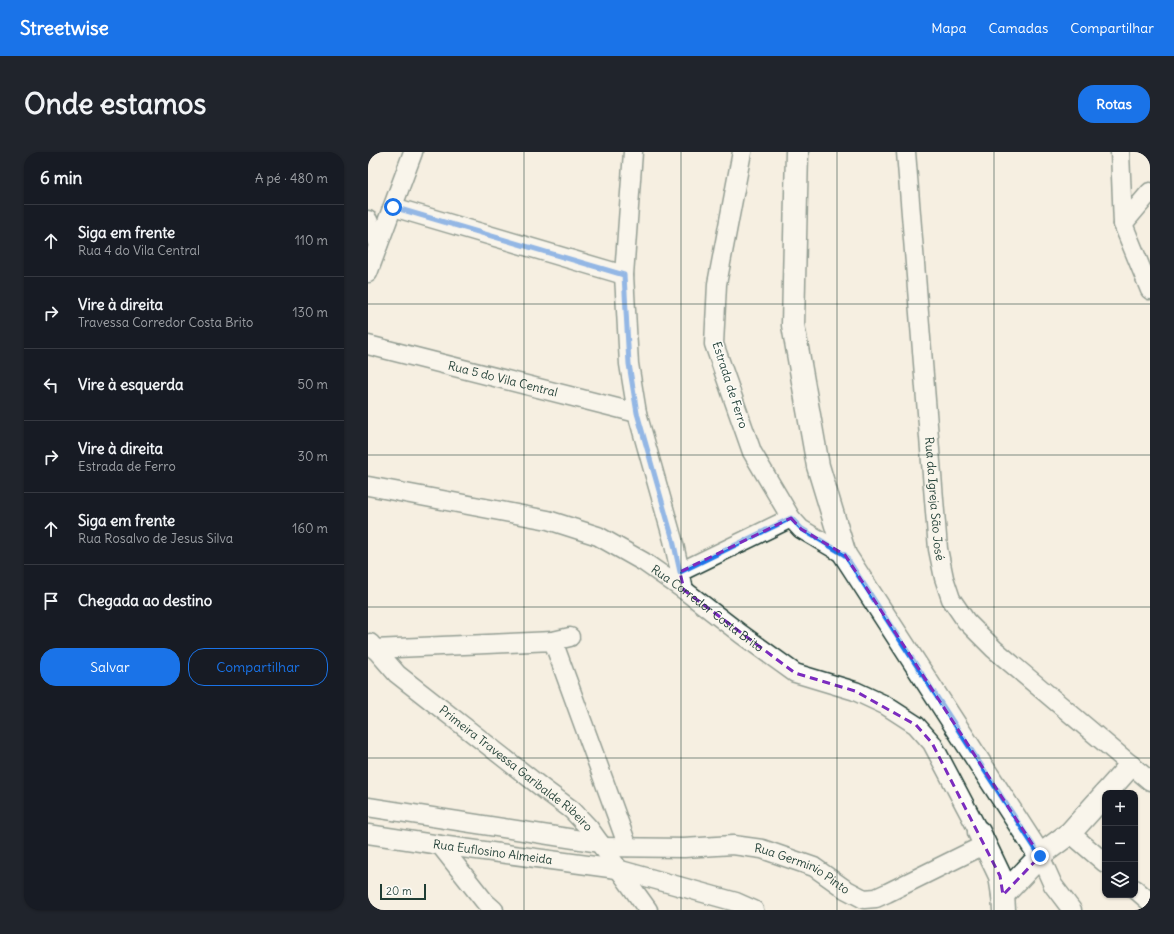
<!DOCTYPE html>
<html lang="pt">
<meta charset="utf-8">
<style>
body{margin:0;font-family:Delius,sans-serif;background:#20242c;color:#f1f3f6}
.controls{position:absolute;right:12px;bottom:12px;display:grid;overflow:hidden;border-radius:8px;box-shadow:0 1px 3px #0004}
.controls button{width:36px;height:36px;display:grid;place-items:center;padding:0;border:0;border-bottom:1px solid #363941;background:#171b24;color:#f1f3f6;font:20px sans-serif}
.scale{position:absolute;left:12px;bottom:10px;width:46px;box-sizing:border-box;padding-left:4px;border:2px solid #1f3d34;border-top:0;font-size:11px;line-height:14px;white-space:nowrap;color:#1f3d34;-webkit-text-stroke:3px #fdfcf7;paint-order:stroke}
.stop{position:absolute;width:12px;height:12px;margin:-9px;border:3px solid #1a73e8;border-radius:50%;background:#fff}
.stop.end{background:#1a73e8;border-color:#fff;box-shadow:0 1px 4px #0008}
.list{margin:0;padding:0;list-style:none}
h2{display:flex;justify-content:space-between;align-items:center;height:52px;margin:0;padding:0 16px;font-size:17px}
h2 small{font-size:13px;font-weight:400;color:#9ea1a6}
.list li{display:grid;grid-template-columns:26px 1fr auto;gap:12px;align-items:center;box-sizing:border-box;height:72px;padding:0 16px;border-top:1px solid #363941}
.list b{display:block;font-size:15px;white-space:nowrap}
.list p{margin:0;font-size:13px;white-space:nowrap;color:#9ea1a6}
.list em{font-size:13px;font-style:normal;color:#9ea1a6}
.actions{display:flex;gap:8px;padding:12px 16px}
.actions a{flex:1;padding:9px 0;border:1px solid #1a73e8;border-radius:16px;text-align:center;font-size:14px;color:#1a73e8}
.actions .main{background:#1a73e8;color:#fff}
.icon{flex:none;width:22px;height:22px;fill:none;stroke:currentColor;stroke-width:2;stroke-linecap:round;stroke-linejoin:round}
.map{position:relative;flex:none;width:782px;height:758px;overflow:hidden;border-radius:16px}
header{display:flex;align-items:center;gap:24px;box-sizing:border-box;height:56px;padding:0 20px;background:#1a73e8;color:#fff}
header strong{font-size:19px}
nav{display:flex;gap:22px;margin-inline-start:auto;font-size:14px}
.intro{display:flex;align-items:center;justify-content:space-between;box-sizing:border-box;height:96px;padding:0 24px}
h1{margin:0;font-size:28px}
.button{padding:10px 18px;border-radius:16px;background:#1a73e8;color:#fff;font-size:14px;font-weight:700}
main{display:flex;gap:24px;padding:0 24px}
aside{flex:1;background:#171b24;border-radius:16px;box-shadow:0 1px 3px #0004}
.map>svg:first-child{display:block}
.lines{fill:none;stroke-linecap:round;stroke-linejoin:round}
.street-casing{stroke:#1f3d34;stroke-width:21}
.secondary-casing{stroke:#1f3d34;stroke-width:25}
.street{stroke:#fdfcf7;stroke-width:18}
.secondary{stroke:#fdfcf7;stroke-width:22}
.route{stroke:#1a73e8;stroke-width:5}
.marked{fill:none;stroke:#7b2cbf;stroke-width:3;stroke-dasharray:8 5;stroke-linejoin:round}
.grid{fill:none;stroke:#1f3d34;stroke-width:1;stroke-opacity:0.55}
.labels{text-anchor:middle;stroke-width:3;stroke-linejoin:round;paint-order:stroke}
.street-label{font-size:12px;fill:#1f3d34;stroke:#fdfcf7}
</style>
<header>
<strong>Streetwise</strong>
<nav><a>Mapa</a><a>Camadas</a><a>Compartilhar</a></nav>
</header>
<div class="intro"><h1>Onde estamos</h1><a class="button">Rotas</a></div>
<main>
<aside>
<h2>6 min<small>A pé · 480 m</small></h2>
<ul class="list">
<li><svg class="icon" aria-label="ahead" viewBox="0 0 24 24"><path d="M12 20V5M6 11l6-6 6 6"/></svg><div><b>Siga em frente</b><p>Rua 4 do Vila Central</p></div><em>110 m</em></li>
<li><svg class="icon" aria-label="right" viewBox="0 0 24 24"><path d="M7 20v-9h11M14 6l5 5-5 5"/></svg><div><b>Vire à direita</b><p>Travessa Corredor Costa Brito</p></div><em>130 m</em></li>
<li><svg class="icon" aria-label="left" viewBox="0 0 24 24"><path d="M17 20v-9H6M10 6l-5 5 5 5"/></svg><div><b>Vire à esquerda</b></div><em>50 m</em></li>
<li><svg class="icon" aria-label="right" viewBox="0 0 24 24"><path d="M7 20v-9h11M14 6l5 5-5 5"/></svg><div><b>Vire à direita</b><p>Estrada de Ferro</p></div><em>30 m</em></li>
<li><svg class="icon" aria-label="ahead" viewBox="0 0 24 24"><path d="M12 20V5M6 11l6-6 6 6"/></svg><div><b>Siga em frente</b><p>Rua Rosalvo de Jesus Silva</p></div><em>160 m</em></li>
<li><svg class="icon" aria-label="arrive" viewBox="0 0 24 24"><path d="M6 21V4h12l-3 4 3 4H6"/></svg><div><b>Chegada ao destino</b></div></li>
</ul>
<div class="actions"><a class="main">Salvar</a><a>Compartilhar</a></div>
</aside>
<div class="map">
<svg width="782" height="758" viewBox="0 0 782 758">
<rect width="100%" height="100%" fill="#f5efe1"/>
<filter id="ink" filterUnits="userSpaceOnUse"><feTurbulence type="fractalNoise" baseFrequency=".025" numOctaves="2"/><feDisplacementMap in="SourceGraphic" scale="8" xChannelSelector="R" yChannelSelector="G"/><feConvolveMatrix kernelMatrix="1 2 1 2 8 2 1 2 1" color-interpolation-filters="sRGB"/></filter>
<g filter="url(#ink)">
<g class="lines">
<defs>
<g id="street">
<polyline points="265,0 256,123 261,212 269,261 305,388 316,438"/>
<polyline points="374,0 349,132 346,192 384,300 423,366 433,377 477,403"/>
<path id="s1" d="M538 0 570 397 576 426 583 447 598 469 626 497 782 629"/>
<polyline points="752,0 755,72 782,138"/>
<polyline points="25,55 256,123"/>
<polyline points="0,68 10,93"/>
<polyline points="755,72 782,40"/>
<polyline points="0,121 45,0"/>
<path id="s2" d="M0 193 269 261"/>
<path id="s3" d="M0 334 180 368 230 384 276 410 316 438 373 482 427 521 487 539 517 553 548 573 564 591 611 680"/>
<polyline points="312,420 423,366"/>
<polyline points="185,489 202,485"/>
<path id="s4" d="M2 491 29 522 177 638 204 658 221 676 280 758"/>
<polyline points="6,497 185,489 260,695"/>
<polyline points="0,655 232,691"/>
<polyline points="702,681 737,711"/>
<path id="s5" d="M0 682 72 693 249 717 368 750 386 758"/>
<polyline points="72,693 117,750 126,758"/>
<path id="s6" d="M234 695 316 696 365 693 394 697 446 715 477 737 496 747 508 746 519 741 618 692"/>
<polyline points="672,704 685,733 704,758"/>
<polyline points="767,737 782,750"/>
</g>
<g id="secondary">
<polyline points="429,0 425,173 450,314 477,403 672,704"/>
<polyline points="738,641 762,614"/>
<polyline points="611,680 632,724 635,743 636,758"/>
<polyline points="635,743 675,701 702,681 737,642"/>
</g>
</defs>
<use href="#street" class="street-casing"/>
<use href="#secondary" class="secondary-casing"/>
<use href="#street" class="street"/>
<use href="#secondary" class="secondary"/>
</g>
</g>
<g class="lines" filter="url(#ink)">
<polyline class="route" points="25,55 256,123 261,212 269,261 305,388 312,420 423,366 434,377 477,403 672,704"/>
</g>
<path d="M0 0H782V758H0ZM423 366 433 377 477 403 672 704 635 743 632 724 564 591 548 573 487 539 427 521 316 438 312 420Z" fill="#f5efe1" fill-opacity=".55" fill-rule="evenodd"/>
<path class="marked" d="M423 366 433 377 477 403 672 704 635 743 632 724 564 591 548 573 487 539 427 521 316 438 312 420Z"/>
<path class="grid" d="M156 0V758M313 0V758M469 0V758M626 0V758M0 152H782M0 303H782M0 455H782M0 606H782"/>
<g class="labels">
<g class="street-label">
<text dy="4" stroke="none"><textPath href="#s2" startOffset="139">Rua 5 do Vila Central</textPath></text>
<text transform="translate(362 233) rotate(72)" y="4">Estrada de Ferro</text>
<text dy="4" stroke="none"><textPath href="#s1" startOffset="348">Rua da Igreja São José</textPath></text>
<text dy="4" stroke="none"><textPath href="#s3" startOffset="367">Rua Corredor Costa Brito</textPath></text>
<text dy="4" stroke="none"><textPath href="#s4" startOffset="193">Primeira Travessa Garibalde Ribeiro</textPath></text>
<text dy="4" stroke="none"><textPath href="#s5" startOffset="126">Rua Euflosino Almeida</textPath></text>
<text dy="4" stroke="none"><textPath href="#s6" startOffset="205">Rua Germinio Pinto</textPath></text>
</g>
</g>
</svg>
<div class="controls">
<button>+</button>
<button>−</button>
<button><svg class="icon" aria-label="layers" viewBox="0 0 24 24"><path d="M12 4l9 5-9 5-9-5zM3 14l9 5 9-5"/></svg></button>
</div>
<div class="scale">20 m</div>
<div class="stop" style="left:25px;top:55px"></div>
<div class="stop end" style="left:672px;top:704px"></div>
</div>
</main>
